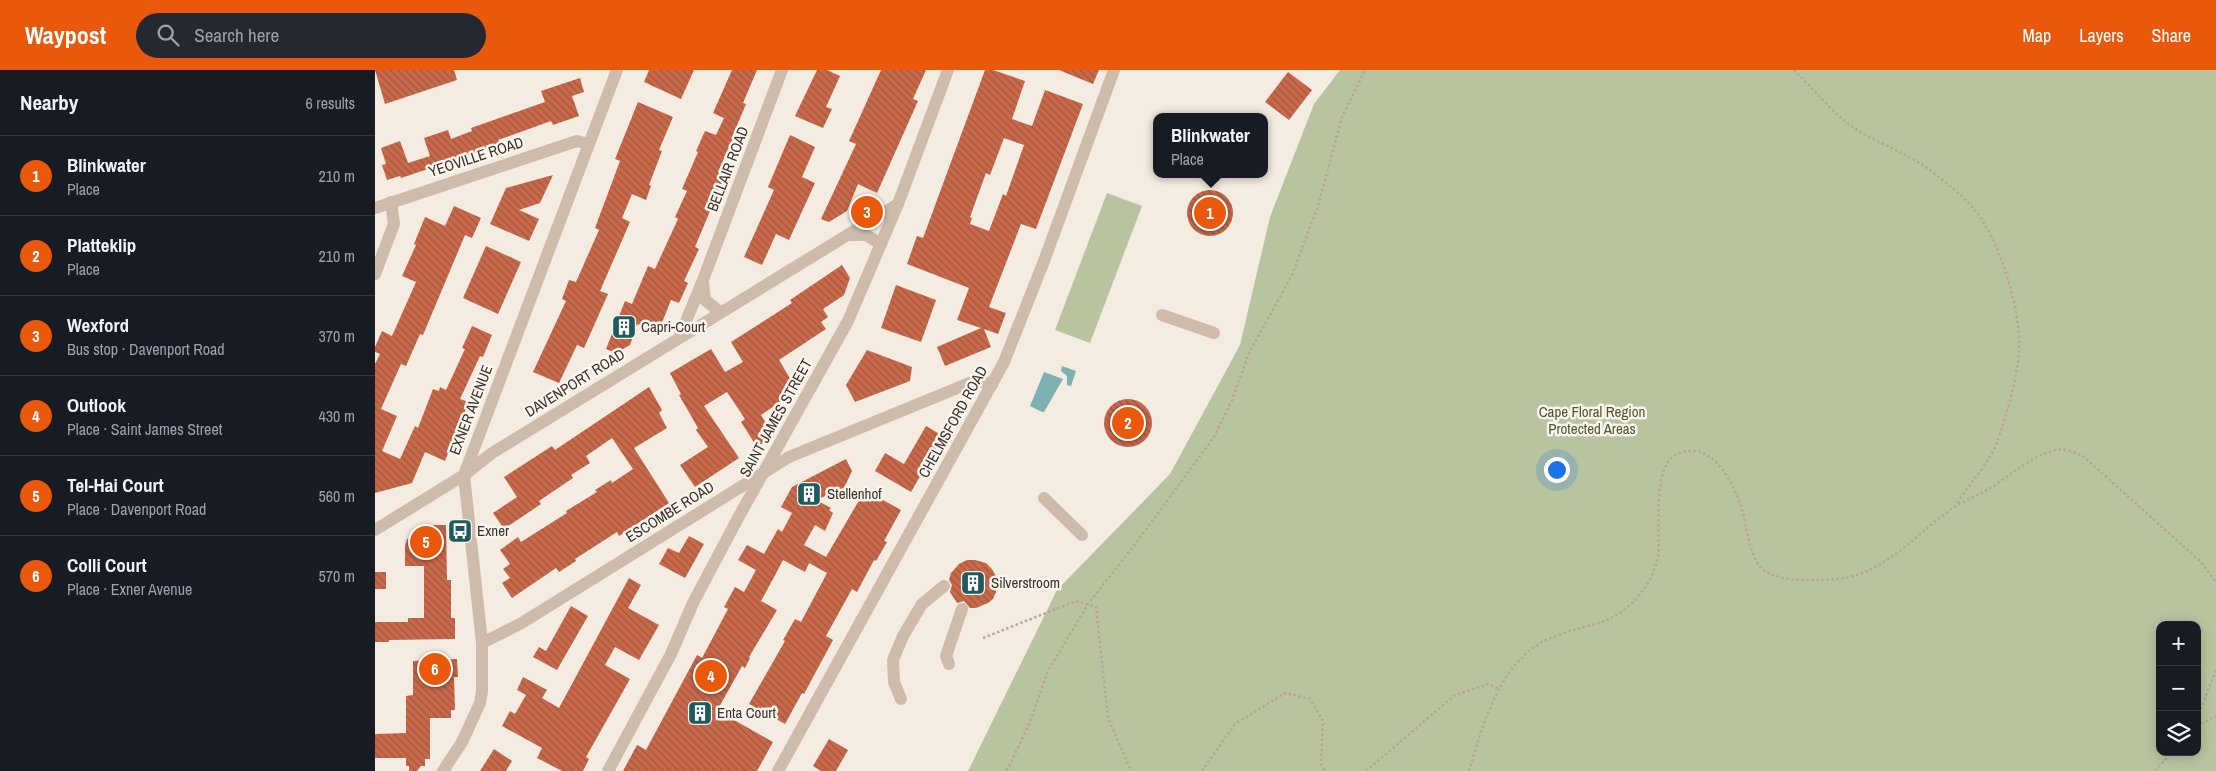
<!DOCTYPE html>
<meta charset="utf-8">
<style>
body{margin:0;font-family:"Archivo Narrow",sans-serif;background:#242831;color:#f1f3f6}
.controls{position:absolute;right:15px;bottom:15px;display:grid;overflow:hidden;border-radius:10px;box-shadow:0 2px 12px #0003}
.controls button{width:45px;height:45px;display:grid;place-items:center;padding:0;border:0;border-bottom:1px solid #363941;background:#171b24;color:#f1f3f6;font:25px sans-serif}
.you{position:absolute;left:1181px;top:399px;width:18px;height:18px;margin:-12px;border:4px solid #fff;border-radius:50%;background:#1a73e8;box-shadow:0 0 0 8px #1a73e833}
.badge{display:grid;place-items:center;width:32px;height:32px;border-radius:50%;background:#ea580c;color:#fff;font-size:16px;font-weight:700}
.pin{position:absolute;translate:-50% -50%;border:2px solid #fff;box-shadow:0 1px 5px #0006}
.popup{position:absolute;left:778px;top:43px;width:115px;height:65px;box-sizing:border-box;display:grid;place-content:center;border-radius:10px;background:#171b24;filter:drop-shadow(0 1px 4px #0005);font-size:16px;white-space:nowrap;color:#9ea1a6}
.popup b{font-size:19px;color:#f1f3f6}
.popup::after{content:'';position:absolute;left:50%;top:100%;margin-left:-10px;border:10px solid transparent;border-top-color:#171b24}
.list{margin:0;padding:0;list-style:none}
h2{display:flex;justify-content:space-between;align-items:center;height:65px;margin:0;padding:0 20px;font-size:21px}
h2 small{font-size:16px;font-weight:400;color:#9ea1a6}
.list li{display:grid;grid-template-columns:32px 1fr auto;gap:15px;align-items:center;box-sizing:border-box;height:80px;padding:0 20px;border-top:1px solid #363941}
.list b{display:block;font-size:19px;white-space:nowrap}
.list p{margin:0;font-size:16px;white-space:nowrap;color:#9ea1a6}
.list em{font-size:16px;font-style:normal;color:#9ea1a6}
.icon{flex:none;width:28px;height:28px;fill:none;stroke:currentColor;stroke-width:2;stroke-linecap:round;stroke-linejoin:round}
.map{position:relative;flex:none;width:1841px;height:701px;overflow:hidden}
header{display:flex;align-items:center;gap:30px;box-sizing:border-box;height:70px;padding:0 25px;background:#ea580c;color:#fff}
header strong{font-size:24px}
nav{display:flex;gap:28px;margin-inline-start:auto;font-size:18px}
.search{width:350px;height:45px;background:#242831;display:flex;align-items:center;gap:12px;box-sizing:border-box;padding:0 18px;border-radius:28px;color:#9ea1a6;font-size:19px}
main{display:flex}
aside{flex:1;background:#171b24}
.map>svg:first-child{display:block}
.green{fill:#b8c4a0;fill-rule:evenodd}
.water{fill:#7fb0b2}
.building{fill:url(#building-back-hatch);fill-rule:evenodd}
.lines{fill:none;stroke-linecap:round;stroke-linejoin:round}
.path{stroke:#b9a596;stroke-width:2.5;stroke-dasharray:2.5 2.5;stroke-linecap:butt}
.minor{stroke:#cdbbac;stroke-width:12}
.labels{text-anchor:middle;stroke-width:5;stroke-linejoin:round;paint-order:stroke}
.street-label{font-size:15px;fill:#3b302b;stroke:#fbf5ee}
.poi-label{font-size:15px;fill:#3b302b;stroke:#fbf5ee;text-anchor:start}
.park-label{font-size:15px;fill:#4a5a2e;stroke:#fbf5ee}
</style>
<header>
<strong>Waypost</strong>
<div class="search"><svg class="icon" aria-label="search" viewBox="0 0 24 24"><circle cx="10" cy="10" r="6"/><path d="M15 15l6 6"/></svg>Search here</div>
<nav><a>Map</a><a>Layers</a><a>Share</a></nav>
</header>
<main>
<aside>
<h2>Nearby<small>6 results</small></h2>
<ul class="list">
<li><span class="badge">1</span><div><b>Blinkwater</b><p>Place</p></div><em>210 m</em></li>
<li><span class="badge">2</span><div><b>Platteklip</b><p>Place</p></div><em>210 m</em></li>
<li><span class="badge">3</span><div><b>Wexford</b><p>Bus stop · Davenport Road</p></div><em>370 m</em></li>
<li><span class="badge">4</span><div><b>Outlook</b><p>Place · Saint James Street</p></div><em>430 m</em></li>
<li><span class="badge">5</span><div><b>Tel-Hai Court</b><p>Place · Davenport Road</p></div><em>560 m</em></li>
<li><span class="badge">6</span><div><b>Colli Court</b><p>Place · Exner Avenue</p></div><em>570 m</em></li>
</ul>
</aside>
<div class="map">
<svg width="1841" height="701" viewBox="0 0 1841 701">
<defs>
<pattern id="building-back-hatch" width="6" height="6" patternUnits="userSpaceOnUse" patternTransform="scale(1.25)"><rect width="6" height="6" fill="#c8694b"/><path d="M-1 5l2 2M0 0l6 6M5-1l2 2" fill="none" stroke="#a4573f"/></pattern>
</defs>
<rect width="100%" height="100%" fill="#f4ebe1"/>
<g class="green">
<path d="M965 0H1841V701H593L682 520 795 404 865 275 895 147 939 34ZM1785 555H1822V682H1785Z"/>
<polygon points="732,123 767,136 715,273 680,260"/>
</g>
<g class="water">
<polygon points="687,296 701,301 696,316 692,315 692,306 686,301"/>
<polygon points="669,302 688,309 669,342 667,342 655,336"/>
</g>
<g class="building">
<polygon points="0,0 79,0 82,10 10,34"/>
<polygon points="274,0 319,0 306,29 269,12"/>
<polygon points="357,0 382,0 368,33 371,34 358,65 359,66 343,102 350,105 320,177 324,179 309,211 313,213 304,233 296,230 286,255 278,260 262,254 255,275 241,283 231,279 250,231 257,234 273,196 280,199 303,149 300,147 312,121 307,119 323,82 321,81 330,61 341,65 349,48 338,43"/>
<polygon points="442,0 452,0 465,6 451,37 457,39 448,58 420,46"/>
<polygon points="506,0 551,0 538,29 543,31 502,123 483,114 472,141 454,152 446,149 481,74 474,71"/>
<path d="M610 0H618L650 11 637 49 657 56 670 20 708 34 661 159 646 154 614 237 631 243 623 264 609 259 616 277 570 296 562 277 606 258 582 250 594 218 532 194 542 166 548 168ZM629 68 649 75 631 126 628 124 614 161 595 154 597 148 595 147 611 103 615 105Z"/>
<polygon points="684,0 724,0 718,14"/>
<polygon points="913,2 937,20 914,50 890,32"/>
<polygon points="205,8 209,22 197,26 204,46 178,55 176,51 123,70 125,74 77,91 26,108 25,106 12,110 7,95 11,94 6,78 25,71 33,93 55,86 49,68 73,60 76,69 97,61 96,58 170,32 166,21"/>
<polygon points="263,32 298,47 284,80 287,81 274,115 276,116 271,130 257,124 247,148 255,152 225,221 233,224 209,278 202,275 184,313 158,302 191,231 187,229 194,210 201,212 224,160 220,158 245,91 240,89"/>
<polygon points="415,65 440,77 427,107 440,113 414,170 401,164 387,195 369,187 399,120 393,117"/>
<polygon points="178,105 165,133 144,140 164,149 154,171 115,154 131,118"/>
<circle cx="835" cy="143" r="23"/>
<polygon points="79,136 106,148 97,168 90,165 48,265 45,264 31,296 26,294 6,339 22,346 7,381 25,389 40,356 43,358 58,319 64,321 65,317 71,320 90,279 87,278 97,256 117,265 108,287 105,286 85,329 94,332 70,391 50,382 37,413 0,423 0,294 5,284 0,282 0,277 7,261 17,266 41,212 27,206 41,175 39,174 50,147 70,156"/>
<polygon points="111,176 146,192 123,244 88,228"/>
<polygon points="467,195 475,208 469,225 448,239 453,247 446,252 451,259 404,290 416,310 405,332 386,345 394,358 388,373 382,377 366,352 370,349 352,322 329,336 364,388 320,417 305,395 333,377 321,360 323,358 304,325 306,324 295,303 336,279 350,302 368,292 356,272 417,233 415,230"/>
<polygon points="521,215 561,230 546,272 506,258"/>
<polygon points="492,280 537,297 535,311 480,332 471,315"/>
<polygon points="274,317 287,340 284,343 292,358 259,378 294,433 244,466 242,462 200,489 201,491 184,502 181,498 137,528 127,513 135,508 128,499 135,494 125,480 143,467 146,472 192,443 191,441 222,422 220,420 236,410 237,413 258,399 237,368 211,386 215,393 196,405 198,408 164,431 166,434 129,459 118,443 142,427 129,407 177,376 180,380"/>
<circle cx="753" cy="353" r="24"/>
<polygon points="551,356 568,366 536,422 500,401 510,383 529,394"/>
<polygon points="471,389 477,401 469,418 441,430 456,438 454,440 458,443 450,461 440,455 429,475 451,487 490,420 526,440 509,471 512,472 501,491 499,490 482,522 477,519 451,566 458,570 429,624 427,623 410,654 374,634 410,571 408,570 420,549 426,552 452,503 434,493 430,502 408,490 398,509 386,531 402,540 374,587 375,588 370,598 367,596 343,639 346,640 345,642 398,672 382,701 248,701 262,675 271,680 322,585 327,588 353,539 349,537 360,517 369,522 381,500 363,490 372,475 389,484 403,459 407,462 417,443 406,437 417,417"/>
<polygon points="53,455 71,455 72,510 76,510 76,548 80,548 80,569 14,570 14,572 0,572 0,552 33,552 33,548 49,548 49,496 30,496 30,476 32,469 46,468 46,460 53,460"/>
<polygon points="314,466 329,474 310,508 284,494 293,478 304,483"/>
<polygon points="592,490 600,490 611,493 617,499 622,508 621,522 618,529 613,533 601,538 595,538 589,531 582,533 575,522 577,515 574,510 576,503 584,494"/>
<rect x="0" y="502" width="11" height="17"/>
<polygon points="254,508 266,515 253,538 284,555 264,590 240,577 230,595 255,609 211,687 214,689 208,701 187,701 162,688 167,678 127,656 135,641 140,644 151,625 142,620 148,607 172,620 167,628 184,638"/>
<polygon points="196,536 213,546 182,600 158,587 164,577 171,581"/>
<polygon points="82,589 83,607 79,607 80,640 76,640 76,648 55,648 55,689 50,689 50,696 46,696 42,701 34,701 34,696 31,696 31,688 0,688 0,664 31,663 31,626 38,625 38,591"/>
<polygon points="454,669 473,680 461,701 446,701 438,696"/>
<polygon points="119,679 137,691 131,701 105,701"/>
</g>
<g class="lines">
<g class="path">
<path d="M1419 0C1436 17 1452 36 1470 51 1494 71 1527 80 1552 98 1568 110 1585 123 1598 138 1625 168 1647 243 1644 283 1642 307 1631 349 1622 372 1613 396 1594 413 1581 435"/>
<polyline points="608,568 701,531 721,537 733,648 756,701"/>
<polyline points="1822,649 1841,600"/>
<polyline points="1822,656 1841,646"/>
<polyline points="632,701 654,654 673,601 713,534 758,477 839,367 857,330 874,283 917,205 943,136 967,47 990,0"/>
<polyline points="827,701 860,654 910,623 935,629 948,651 946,695 950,701"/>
<polyline points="991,701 1080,625 1113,614 1124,619"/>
<path d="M1094 701C1109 650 1127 584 1183 565 1221 551 1240 557 1268 520 1275 511 1281 498 1283 486 1286 461 1276 396 1302 384 1336 369 1357 410 1366 436 1372 454 1374 491 1390 501 1408 513 1449 511 1469 508 1513 501 1544 461 1579 437 1592 429 1607 424 1620 415 1639 402 1659 385 1681 380 1690 378 1700 383 1708 386L1826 492 1841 512"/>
<polyline points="1780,701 1797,682"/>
</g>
<g class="minor">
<polyline points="0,138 202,71 213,74"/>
<polyline points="473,165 491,165 506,174"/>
<polyline points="0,204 19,154 16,132"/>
<polyline points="328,213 330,230 345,242"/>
<polyline points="787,245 839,263"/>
<polyline points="304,268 328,210 407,0"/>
<polyline points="669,428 707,465"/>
<polyline points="0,460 89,405 117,383 523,134"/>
<polyline points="107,573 145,554 414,387 597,312 610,312 617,315"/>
<polyline points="574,594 571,586 587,539"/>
<polyline points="526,629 519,612 518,590 528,566 547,534 569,516"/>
<polyline points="68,701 87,672 105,633 107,621 107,573 89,405 242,0"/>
<polyline points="233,701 296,584 318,533 363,448 473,251 523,134 573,0"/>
<polyline points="403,701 629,292 669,191 739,0"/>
</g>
</g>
<defs>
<symbol id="building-square" viewBox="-11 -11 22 22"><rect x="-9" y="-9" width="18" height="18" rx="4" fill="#1f5a5e" stroke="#fbf5ee"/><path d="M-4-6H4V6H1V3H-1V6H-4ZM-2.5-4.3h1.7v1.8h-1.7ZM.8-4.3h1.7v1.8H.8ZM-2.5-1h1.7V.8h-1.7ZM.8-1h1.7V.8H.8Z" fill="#fff"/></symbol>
<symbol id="bus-square" viewBox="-11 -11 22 22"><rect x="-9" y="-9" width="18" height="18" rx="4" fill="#1f5a5e" stroke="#fbf5ee"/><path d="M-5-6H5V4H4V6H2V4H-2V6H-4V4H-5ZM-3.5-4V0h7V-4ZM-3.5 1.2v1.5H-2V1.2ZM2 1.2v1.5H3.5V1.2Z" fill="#fff"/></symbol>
</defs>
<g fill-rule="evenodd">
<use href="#building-square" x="235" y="243" width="28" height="28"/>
<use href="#building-square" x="420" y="410" width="28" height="28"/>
<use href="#bus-square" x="71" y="447" width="28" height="28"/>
<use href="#building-square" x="584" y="499" width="28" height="28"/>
<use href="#building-square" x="311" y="629" width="28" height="28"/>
</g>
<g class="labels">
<g class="street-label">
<text transform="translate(101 87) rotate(-18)" y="5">YEOVILLE ROAD</text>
<text transform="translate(353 99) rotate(-69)" y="5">BELLAIR ROAD</text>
<text transform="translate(200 313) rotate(-32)" y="5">DAVENPORT ROAD</text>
<text transform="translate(96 340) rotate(-69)" y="5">EXNER AVENUE</text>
<text transform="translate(401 348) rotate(-61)" y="5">SAINT JAMES STREET</text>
<text transform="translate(578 352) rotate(-61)" y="5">CHELMSFORD ROAD</text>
<text transform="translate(295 442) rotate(-32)" y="5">ESCOMBE ROAD</text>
</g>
<g class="poi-label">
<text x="266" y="262">Capri-Court</text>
<text x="452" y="429">Stellenhof</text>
<text x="102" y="466">Exner</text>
<text x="616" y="518">Silverstroom</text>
<text x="342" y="648">Enta Court</text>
</g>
<g class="park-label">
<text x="1217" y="347">Cape Floral Region<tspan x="1217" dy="17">Protected Areas</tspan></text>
</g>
</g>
</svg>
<div class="controls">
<button>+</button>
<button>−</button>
<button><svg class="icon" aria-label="layers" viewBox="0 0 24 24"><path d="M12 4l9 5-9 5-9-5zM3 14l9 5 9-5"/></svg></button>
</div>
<div class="you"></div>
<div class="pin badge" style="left:835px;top:143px">1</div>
<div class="popup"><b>Blinkwater</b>Place</div>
<div class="pin badge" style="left:753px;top:353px">2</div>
<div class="pin badge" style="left:492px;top:142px">3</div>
<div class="pin badge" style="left:336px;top:606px">4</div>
<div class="pin badge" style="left:51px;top:472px">5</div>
<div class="pin badge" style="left:60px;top:599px">6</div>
</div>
</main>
